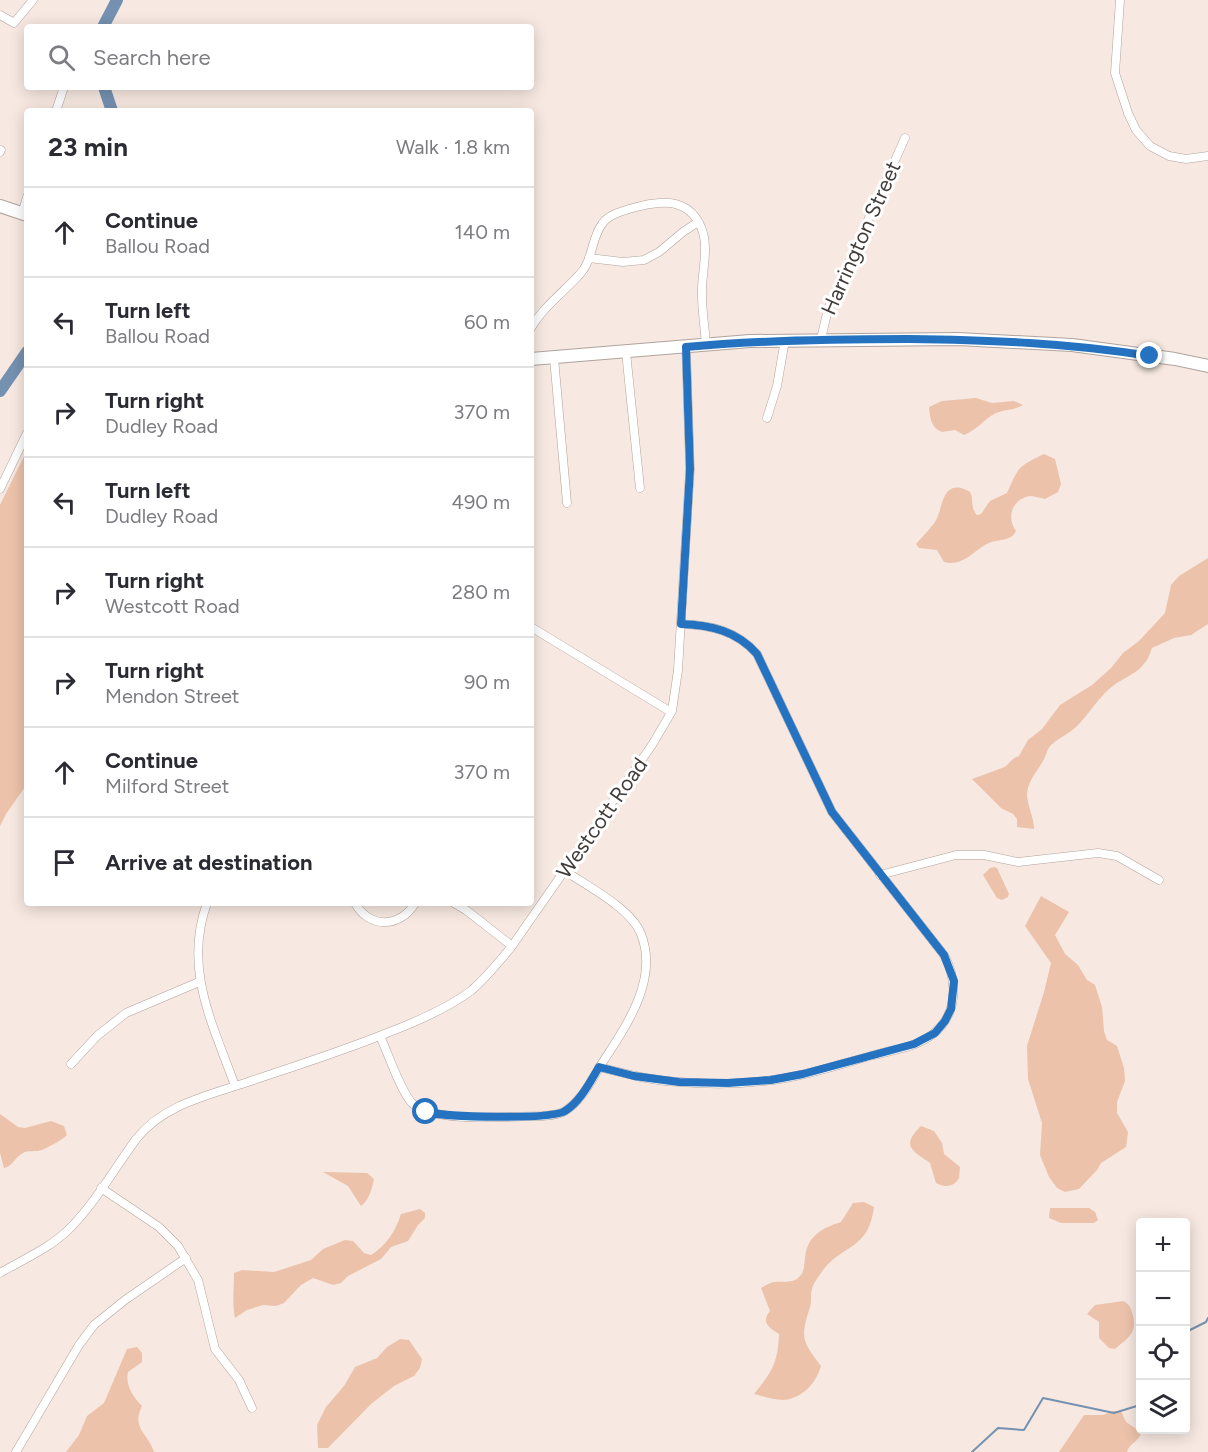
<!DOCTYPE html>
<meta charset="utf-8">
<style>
body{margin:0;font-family:Figtree,sans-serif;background:#f2f2f3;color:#2b2b33}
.controls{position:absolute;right:18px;bottom:18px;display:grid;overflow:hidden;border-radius:6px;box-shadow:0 3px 15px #0003}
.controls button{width:54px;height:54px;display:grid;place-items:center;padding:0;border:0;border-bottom:2px solid #e1e1e2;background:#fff;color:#2b2b33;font:30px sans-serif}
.stop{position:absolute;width:18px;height:18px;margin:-14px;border:4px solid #2572c1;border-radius:50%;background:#fff}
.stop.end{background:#2572c1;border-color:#fff;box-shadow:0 2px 6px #0008}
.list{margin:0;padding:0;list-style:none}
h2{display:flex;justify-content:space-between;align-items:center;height:78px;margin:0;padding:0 24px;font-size:26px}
h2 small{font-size:20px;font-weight:400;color:#7c7c81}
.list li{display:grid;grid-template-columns:39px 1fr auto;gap:18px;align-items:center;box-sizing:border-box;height:90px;padding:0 24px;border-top:2px solid #e1e1e2}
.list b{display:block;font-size:22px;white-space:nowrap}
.list p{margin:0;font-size:20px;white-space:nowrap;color:#7c7c81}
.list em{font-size:20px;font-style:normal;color:#7c7c81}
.icon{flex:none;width:33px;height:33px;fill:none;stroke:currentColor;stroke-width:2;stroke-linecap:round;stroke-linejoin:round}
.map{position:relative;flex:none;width:1208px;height:1452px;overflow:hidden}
.search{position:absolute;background:#fff;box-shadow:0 3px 15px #0003;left:24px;top:24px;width:510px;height:66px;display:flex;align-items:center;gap:15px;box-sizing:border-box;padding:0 21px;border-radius:6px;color:#7c7c81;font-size:22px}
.panel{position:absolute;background:#fff;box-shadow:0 3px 15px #0003;left:24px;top:108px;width:510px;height:798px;border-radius:6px}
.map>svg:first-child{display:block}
.green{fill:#ecc2ab}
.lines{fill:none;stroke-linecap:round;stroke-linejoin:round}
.stream{stroke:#7591b1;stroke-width:2}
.river{stroke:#7591b1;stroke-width:12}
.minor-casing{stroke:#b0a39c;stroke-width:9}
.primary-casing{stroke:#b0a39c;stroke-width:14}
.minor{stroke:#fff;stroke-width:8}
.primary{stroke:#fff;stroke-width:12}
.route{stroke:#2572c1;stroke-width:8}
.labels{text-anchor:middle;stroke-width:6;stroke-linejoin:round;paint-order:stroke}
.street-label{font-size:21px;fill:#413c39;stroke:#fff}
</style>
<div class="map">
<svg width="1208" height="1452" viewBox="0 0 1208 1452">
<rect width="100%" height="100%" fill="#f7e9e1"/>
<g class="green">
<path d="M976 398 992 403 1014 401 1023 405C1015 410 1006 409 996 413 984 419 977 430 964 435L955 430 942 432C931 428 930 418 929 407L942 401Z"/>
<polygon points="27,450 27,784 6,814 0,826 0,505"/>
<path d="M1044 454 1055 459 1061 484 1058 492 1045 499C1040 498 1034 496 1030 496 1012 499 1006 517 1016 531 1010 543 997 538 987 544 973 551 963 567 944 562L937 550 919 548 916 544C922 537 929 530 935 522 943 510 941 484 961 488 964 489 968 490 970 492 974 499 970 508 977 515L981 514 990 501 1007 493C1019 467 1017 467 1044 454Z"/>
<path d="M1208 558V624L1191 635 1174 638 1152 648C1145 671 1132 673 1114 685 1099 696 1090 713 1077 726 1070 733 1059 738 1051 745 1047 749 1046 756 1043 761 1037 772 1028 780 1027 794 1027 805 1034 817 1034 829L1017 827V819L1013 814 1001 808 972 779C982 775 992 772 1002 768 1009 766 1011 758 1019 756L1028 740 1042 729 1060 705 1092 685 1111 668 1123 653 1139 641 1165 613 1171 585 1179 576Z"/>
<polygon points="994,867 997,868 1009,894 1008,897 1002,900 997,898 983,875 990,868"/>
<polygon points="1041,896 1069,912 1055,935 1065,954 1078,965 1087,980 1095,985 1102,1007 1104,1031 1107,1040 1117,1046 1124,1068 1125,1081 1117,1102 1117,1113 1128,1132 1126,1147 1101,1163 1097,1170 1079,1189 1065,1192 1057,1188 1049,1177 1040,1155 1042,1123 1028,1079 1027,1046 1044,992 1051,963 1025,926"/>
<path d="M0 1114 18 1127 25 1128 51 1121 64 1126 67 1135C61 1141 50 1146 42 1150 36 1152 28 1150 23 1153 15 1157 13 1166 4 1168L0 1153Z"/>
<path d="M921 1126 934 1131 942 1143 944 1154 960 1167 959 1178C954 1187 945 1188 936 1183L930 1163C913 1151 900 1146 921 1126Z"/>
<path d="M323 1172 367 1173 374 1179C372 1189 369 1200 361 1206L348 1186Z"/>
<path d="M864 1202 874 1207C868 1252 842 1243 821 1273 818 1277 813 1284 812 1289 810 1295 812 1301 810 1307 800 1339 802 1340 821 1366 816 1384 801 1399 783 1400 773 1400 763 1396 754 1394 772 1372 778 1363 779 1334 768 1327 761 1322 770 1311L761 1288C766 1285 770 1283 774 1282 784 1281 793 1284 800 1276 805 1271 804 1264 805 1258 807 1236 822 1228 841 1222L853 1203Z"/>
<polygon points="1050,1208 1089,1208 1095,1212 1098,1220 1094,1223 1061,1223 1049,1218"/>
<path d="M420 1209 425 1213V1218L418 1225 408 1241 391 1247 381 1259 348 1276 341 1283 333 1285 313 1278 301 1285 284 1303 276 1306 263 1305 247 1310 235 1318C232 1305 234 1288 234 1273L242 1270 274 1272 311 1260 323 1249 345 1240 353 1241 364 1253 371 1255C386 1246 396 1230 401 1214Z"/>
<path d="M1123 1301C1129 1304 1130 1306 1132 1312 1138 1333 1130 1336 1115 1349L1109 1348 1099 1338V1322L1087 1314 1095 1305Z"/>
<polygon points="400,1339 409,1340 422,1359 420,1368 414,1376 394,1386 371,1404 328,1448 318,1448 317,1425 326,1407 344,1386 355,1367 377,1358 387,1347"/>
<path d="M137 1347 142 1353V1362L128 1372C125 1385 133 1397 142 1406 131 1428 148 1433 154 1452H66L79 1435 87 1416 104 1403 127 1349Z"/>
<path d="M1113 1411H1121L1126 1422 1141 1432C1140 1442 1129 1443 1127 1452H1059L1084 1415H1103Z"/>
</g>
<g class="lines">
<g class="stream">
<polyline points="1186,1332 1206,1322 1208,1318"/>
<polyline points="972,1452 998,1428 1024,1430 1043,1398 1114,1413 1140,1405"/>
</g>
<g class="river">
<polyline points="103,27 117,0"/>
<polyline points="104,87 112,111"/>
<polyline points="0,391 27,352"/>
</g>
<defs>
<g id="minor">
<polyline points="1120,0 1115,73 1128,113 1136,130 1150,146 1169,156 1186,159 1208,156"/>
<polyline points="0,15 14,23 33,0"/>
<polyline points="56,111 64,87"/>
<polyline points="0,152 1,150"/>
<polyline points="22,214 27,197"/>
<polyline points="589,258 623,262 644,260 659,252 683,232 698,222"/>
<path d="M531 328C543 307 564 292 580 274 593 260 591 239 602 224 608 215 620 212 629 209 656 201 687 195 701 227 710 248 701 273 702 295 702 312 705 329 706 345"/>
<polyline points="821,339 828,309 905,138"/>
<polyline points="626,352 640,488"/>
<polyline points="554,358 567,503"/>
<polyline points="767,418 777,386 785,340"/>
<polyline points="0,489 27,433"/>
<polyline points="531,627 671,712"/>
<polyline points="880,875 956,855 984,855 1018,862 1098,853 1117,856 1159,880"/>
<path d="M207 903C183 969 213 1024 235 1086"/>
<path d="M355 903C369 929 401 928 415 903"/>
<polyline points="454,903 466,910 512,946"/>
<path d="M380 1036C388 1053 400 1090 412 1103 433 1124 513 1116 543 1116 551 1115 559 1115 565 1111 580 1102 590 1083 599 1068 623 1030 660 982 641 934 632 909 587 886 565 871"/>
<polyline points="71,1064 97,1036 126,1013 199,982"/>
<path d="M599 1067C626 1074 653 1081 680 1082 714 1085 751 1084 785 1078 815 1073 844 1063 874 1055 893 1050 917 1047 933 1034 958 1014 958 981 944 955L832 812 757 654C737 631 711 625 681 624"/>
<polyline points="101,1188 159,1227 178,1246 198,1280 215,1349 239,1380 252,1408"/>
<path d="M0 1273C22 1260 48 1249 67 1231 92 1208 116 1166 137 1138 164 1105 206 1096 245 1083 292 1067 340 1052 387 1033 416 1022 447 1009 472 990 487 977 499 962 512 946L652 745 672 711 678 670 690 469 686 347"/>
<polyline points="16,1452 79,1345 94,1325 125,1300 186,1258"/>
</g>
<g id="primary">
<polyline points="0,206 27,215"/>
<polyline points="531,359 750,341 958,339 1072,345 1175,359 1208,366"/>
</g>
</defs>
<use href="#minor" class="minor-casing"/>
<use href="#primary" class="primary-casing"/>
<use href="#minor" class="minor"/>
<use href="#primary" class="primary"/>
</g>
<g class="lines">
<path class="route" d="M426 1112C446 1117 551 1120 565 1111 580 1102 590 1082 599 1067L634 1076 679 1082 728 1083 771 1080 803 1074 914 1044 935 1033 945 1021 951 1009 954 981 944 955 832 812 757 654C737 631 711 625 681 624L690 469 686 347C760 340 834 339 909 339 990 340 1069 343 1150 356"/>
</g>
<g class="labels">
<g class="street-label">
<text transform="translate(861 238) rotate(-66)" y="7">Harrington Street</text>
<text transform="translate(602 818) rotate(-55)" y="7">Westcott Road</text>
</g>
</g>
</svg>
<div class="controls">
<button>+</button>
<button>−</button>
<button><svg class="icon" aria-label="locate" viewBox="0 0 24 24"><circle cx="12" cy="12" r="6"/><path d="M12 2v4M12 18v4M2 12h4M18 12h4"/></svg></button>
<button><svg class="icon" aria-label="layers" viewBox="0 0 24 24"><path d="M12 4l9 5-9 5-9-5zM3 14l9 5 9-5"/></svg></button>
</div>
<div class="stop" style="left:426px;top:1112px"></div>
<div class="stop end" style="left:1150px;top:356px"></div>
<div class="search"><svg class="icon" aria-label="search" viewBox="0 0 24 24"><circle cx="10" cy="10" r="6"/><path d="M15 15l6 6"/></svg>Search here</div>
<section class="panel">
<h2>23 min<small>Walk · 1.8 km</small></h2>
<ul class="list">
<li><svg class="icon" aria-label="ahead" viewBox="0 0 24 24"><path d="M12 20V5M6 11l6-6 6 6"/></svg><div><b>Continue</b><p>Ballou Road</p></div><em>140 m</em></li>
<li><svg class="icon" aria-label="left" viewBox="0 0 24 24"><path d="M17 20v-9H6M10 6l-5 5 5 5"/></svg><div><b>Turn left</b><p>Ballou Road</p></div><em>60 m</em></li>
<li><svg class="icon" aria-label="right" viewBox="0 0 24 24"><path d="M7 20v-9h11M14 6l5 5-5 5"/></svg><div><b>Turn right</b><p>Dudley Road</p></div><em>370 m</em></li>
<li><svg class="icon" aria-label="left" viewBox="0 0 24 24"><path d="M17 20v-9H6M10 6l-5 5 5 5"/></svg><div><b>Turn left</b><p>Dudley Road</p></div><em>490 m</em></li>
<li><svg class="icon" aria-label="right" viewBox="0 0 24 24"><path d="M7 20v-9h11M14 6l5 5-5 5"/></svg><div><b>Turn right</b><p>Westcott Road</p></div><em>280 m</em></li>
<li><svg class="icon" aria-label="right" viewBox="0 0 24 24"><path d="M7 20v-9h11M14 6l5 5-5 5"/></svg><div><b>Turn right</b><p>Mendon Street</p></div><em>90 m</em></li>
<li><svg class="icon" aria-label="ahead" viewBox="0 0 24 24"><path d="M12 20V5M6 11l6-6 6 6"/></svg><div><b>Continue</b><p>Milford Street</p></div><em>370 m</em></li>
<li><svg class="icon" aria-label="arrive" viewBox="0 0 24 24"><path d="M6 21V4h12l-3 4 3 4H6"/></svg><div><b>Arrive at destination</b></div></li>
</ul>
</section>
</div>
